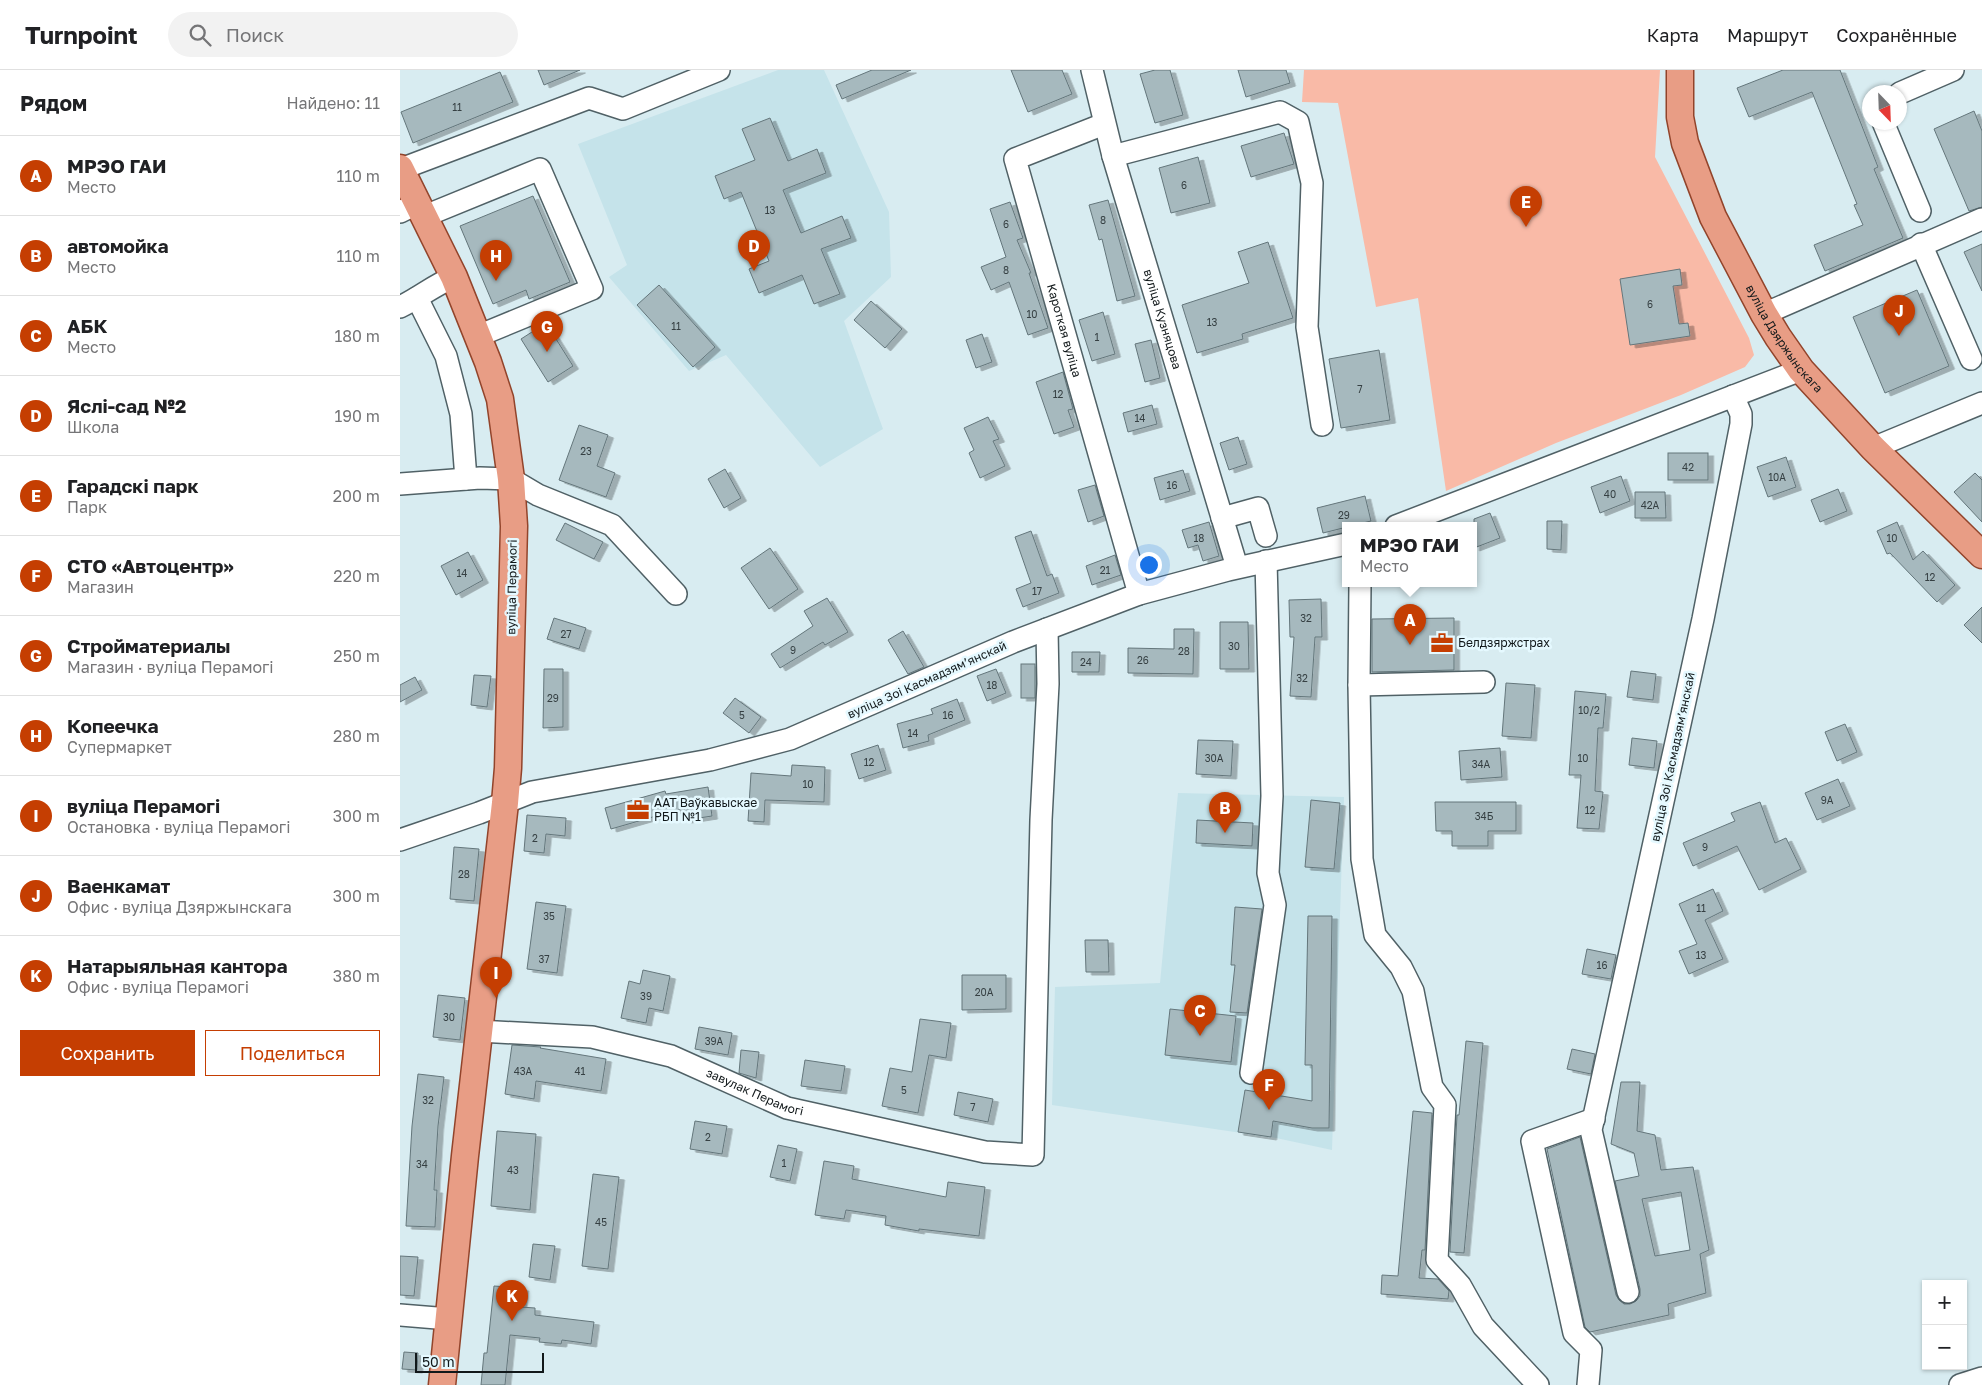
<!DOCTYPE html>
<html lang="ru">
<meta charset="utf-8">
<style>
body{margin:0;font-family:"Golos Text",sans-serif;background:#f2f2f2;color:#202124}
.controls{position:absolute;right:15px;bottom:15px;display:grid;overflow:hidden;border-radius:0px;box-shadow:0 1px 4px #0004}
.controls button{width:45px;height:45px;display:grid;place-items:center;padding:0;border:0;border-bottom:1px solid #e0e0e0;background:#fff;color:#202124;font:25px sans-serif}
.compass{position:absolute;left:1462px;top:15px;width:45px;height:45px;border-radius:50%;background:#fff;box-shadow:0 1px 4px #0004;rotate:157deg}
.scale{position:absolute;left:15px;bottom:12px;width:129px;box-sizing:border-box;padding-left:5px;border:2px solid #11181a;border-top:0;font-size:14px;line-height:18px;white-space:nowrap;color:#11181a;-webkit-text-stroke:4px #e5f9ff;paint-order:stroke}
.you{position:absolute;left:748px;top:494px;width:18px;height:18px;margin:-12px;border:4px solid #fff;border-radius:50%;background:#1a73e8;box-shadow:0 0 0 8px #1a73e833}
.badge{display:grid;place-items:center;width:32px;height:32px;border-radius:50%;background:#c53e02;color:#fff;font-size:16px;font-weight:700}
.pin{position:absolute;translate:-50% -41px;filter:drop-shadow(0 1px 2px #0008)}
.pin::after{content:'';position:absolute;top:26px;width:18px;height:15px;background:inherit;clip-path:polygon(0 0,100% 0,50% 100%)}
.popup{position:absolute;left:942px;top:452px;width:135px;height:65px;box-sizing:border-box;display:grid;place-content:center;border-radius:0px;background:#fff;filter:drop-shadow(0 1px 4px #0005);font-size:16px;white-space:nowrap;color:#757577}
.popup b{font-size:19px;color:#202124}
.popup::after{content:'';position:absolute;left:50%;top:100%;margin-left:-10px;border:10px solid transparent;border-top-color:#fff}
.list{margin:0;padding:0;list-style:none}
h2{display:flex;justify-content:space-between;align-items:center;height:65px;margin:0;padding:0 20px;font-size:21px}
h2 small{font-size:16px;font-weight:400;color:#757577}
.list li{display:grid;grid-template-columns:32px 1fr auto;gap:15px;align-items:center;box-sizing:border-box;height:80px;padding:0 20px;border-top:1px solid #e0e0e0}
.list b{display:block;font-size:19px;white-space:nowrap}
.list p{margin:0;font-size:16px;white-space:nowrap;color:#757577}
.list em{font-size:16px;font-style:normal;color:#757577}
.actions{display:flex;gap:10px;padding:15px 20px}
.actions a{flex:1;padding:11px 0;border:1px solid #c53e02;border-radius:0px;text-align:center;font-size:18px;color:#c53e02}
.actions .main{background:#c53e02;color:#fff}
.icon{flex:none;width:28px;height:28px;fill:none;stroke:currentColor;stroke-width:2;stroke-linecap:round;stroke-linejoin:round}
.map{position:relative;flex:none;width:1582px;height:1315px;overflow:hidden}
header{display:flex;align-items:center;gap:30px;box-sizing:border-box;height:70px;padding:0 25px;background:#fff;border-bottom:1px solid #e0e0e0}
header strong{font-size:24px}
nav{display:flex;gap:28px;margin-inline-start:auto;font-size:18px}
.search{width:350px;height:45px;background:#f2f2f2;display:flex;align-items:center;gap:12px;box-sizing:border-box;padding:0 18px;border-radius:28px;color:#757577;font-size:19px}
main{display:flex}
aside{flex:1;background:#fff}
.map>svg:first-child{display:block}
.built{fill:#c5e3ea}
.green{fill:#f9baa7}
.building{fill:#a6b9be;stroke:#64767b;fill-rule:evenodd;filter:url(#shadow)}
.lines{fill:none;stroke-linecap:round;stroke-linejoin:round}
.minor-casing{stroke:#506166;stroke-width:24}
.major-casing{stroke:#92442b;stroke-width:29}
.minor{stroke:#fff;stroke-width:21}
.major{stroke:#e89d85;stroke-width:26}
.labels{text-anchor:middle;stroke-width:5;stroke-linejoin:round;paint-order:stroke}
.number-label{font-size:10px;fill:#364043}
.street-label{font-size:12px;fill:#11181a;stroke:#e5f9ff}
.poi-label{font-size:12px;fill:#11181a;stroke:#e5f9ff;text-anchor:start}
</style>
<header>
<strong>Turnpoint</strong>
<div class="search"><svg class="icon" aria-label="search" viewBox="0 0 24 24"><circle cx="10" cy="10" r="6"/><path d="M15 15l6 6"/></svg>Поиск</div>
<nav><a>Карта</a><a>Маршрут</a><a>Сохранённые</a></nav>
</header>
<main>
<aside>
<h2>Рядом<small>Найдено: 11</small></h2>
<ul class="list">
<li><span class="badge">A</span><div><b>МРЭО ГАИ</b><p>Место</p></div><em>110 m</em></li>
<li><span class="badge">B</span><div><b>автомойка</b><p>Место</p></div><em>110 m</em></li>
<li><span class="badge">C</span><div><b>АБК</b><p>Место</p></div><em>180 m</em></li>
<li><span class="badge">D</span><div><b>Яслі-сад №2</b><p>Школа</p></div><em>190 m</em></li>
<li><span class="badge">E</span><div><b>Гарадскі парк</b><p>Парк</p></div><em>200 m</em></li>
<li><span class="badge">F</span><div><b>СТО «Автоцентр»</b><p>Магазин</p></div><em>220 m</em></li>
<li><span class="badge">G</span><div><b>Стройматериалы</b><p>Магазин · вуліца Перамогі</p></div><em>250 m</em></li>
<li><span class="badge">H</span><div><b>Копеечка</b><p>Супермаркет</p></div><em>280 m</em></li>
<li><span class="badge">I</span><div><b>вуліца Перамогі</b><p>Остановка · вуліца Перамогі</p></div><em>300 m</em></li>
<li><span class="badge">J</span><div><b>Ваенкамат</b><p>Офис · вуліца Дзяржынскага</p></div><em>300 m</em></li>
<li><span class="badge">K</span><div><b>Натарыяльная кантора</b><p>Офис · вуліца Перамогі</p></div><em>380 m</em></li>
</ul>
<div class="actions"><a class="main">Сохранить</a><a>Поделиться</a></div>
</aside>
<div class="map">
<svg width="1582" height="1315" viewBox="0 0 1582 1315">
<defs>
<filter id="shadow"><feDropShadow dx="5.5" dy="3" stdDeviation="0" flood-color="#0004"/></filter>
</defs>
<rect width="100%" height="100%" fill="#d8ecf1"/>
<g class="built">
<polygon points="378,0 424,0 489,142 491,207 444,251 483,359 420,397 326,285 289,301 209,207 227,195 178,74"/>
<polygon points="778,723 944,727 932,1080 876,1068 652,1035 655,917 760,913"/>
</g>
<polygon class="green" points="904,0 1260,0 1255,87 1349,268 1354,285 1345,297 1281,325 1156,373 1046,421 1018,228 976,237 938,33 902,32"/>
<g class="building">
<polygon points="138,0 180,0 144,15"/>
<polygon points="472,0 511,0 442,29 436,15"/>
<polygon points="611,0 662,0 672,24 628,42"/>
<polygon points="755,0 770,0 783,45 755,53 740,4"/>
<polygon points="838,0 886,0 890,13 846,27"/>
<polygon points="1383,0 1440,0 1478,97 1474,99 1503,168 1425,201 1414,175 1463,155 1454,135 1457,134 1412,22 1349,47 1337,18"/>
<polygon points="100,2 113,32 13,73 1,42"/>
<polygon points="1574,41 1582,61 1582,137 1569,141 1534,59"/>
<polygon points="370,48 388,91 417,79 426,103 383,120 401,163 442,146 451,168 421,179 440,224 414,234 402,205 359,223 349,199 369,191 341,122 324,129 315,106 355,90 342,59"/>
<polygon points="884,63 894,94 851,107 841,76"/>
<polygon points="798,87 810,133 771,143 759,98"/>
<polygon points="133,126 170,212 129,229 126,220 93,234 60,156"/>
<polygon points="708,130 735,226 717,231 702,169 699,170 689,135"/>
<polygon points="610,132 623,168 617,170 631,203 629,203 648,258 628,265 609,212 591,220 581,197 606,187 590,139"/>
<polygon points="868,172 893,248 842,264 843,269 797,283 782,235 849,213 838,182"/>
<polygon points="1582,174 1582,221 1564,182"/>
<polygon points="1280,199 1282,215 1273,216 1279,254 1288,253 1290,266 1230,275 1220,209"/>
<polygon points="259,215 315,277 293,297 237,235"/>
<polygon points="1517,220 1549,296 1485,323 1453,247"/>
<polygon points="471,231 502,259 485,278 454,250"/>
<polygon points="703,242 715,284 692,291 679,250"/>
<polygon points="146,253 173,296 148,312 121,269"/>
<polygon points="582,264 592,292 576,298 566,270"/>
<polygon points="751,270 760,308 745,312 735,274"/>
<polygon points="979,280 990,350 941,358 929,289"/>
<polygon points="663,302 673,339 668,340 674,357 654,364 636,312"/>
<polygon points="752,335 757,354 728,362 723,343"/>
<polygon points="588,347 599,369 593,371 605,396 580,408 569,383 574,380 564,358"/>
<polygon points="179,355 208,365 197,396 215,403 206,427 159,410"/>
<polygon points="838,367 847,394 829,400 820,373"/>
<rect x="1268" y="383" width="40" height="27"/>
<polygon points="1386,387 1396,417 1368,427 1357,397"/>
<polygon points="325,399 341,428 324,438 308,409"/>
<polygon points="783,400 790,421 760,430 754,408"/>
<polygon points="1575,403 1582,410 1582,452 1554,422"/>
<polygon points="1221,406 1230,431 1200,443 1191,417"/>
<polygon points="695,415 704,446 688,452 678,420"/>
<polygon points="1438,419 1447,441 1420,452 1411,430"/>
<polygon points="1235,422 1265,422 1266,448 1235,448"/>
<polygon points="965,426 971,451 923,463 917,438"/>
<polygon points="1090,443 1100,468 1074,478 1074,449"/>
<polygon points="1147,451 1162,451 1161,480 1147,479"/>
<polygon points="809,452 819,486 803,491 798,475 788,478 782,460"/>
<polygon points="1497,452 1513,490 1523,481 1555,515 1537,532 1490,483 1487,484 1477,461"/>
<polygon points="165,453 203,472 194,489 156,470"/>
<polygon points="631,461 647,506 652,504 659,523 623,537 616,519 631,513 615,467"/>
<polygon points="370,478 398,519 369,539 341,498"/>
<polygon points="68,482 83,510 56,525 41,496"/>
<polygon points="715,485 721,505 692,515 686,496"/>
<polygon points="427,528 448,562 425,575 423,572 380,598 371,584 413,556 404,541"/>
<polygon points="921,529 922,567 915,567 911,627 890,626 894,567 890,567 889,530"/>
<polygon points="1582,537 1582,573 1564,555"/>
<polygon points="154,548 186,558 179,579 147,569"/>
<polygon points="1054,548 1054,600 972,602 972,549"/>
<polygon points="820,552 848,552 849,599 820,599"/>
<polygon points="774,559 794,559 793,604 728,603 728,578 774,579"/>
<polygon points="503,561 524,597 508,604 488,570"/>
<polygon points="672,582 700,582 699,602 672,602"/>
<rect x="621" y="594" width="14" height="34"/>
<polygon points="144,599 163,599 163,657 143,658"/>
<polygon points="596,599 606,623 587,631 577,606"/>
<polygon points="1231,601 1256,604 1253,630 1227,627"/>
<polygon points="74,605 91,606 87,637 71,635"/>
<polygon points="15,607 22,620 0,632 0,615"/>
<polygon points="1106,613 1135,615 1131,668 1102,666"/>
<polygon points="1175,621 1206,624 1203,658 1198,658 1195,721 1203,722 1199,759 1177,758 1181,705 1169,705"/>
<polygon points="335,628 361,647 349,663 323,643"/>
<polygon points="557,629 565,650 528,665 529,671 503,678 497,654 533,644 531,639"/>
<polygon points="1445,654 1457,682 1437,691 1425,662"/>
<polygon points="1232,668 1257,671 1254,698 1229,695"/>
<polygon points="798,670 833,671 831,706 796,704"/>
<polygon points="478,675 486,700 459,709 451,684"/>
<polygon points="1100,678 1102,707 1061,710 1059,681"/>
<polygon points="392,695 425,697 424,732 365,730 364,752 348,751 351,703 391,706"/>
<polygon points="1438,709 1450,736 1417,750 1405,723"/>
<polygon points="308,717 312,746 286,750 284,738 211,759 205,738 265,721 266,724"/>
<polygon points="911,730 940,733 934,799 905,797"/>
<polygon points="1035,732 1116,732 1116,761 1088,761 1088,776 1052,776 1052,761 1036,761"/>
<polygon points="1360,732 1375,773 1386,768 1401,799 1359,820 1337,776 1293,796 1283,773 1335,751 1331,743"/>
<polygon points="127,745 166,748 165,766 146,764 144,783 124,781"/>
<polygon points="797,750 853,753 852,776 796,773"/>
<polygon points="54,777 79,779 74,831 50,829"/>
<polygon points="1313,819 1323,841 1305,850 1323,889 1289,904 1279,881 1297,874 1279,834"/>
<polygon points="136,832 166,836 157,903 127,899"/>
<polygon points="835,837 862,839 847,943 830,942 835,895 831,895"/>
<polygon points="908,846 932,846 929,1058 912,1058 873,1051 871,1067 838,1062 845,1020 912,1031 912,995 905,995"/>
<polygon points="685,870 708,870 709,902 686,902"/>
<polygon points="1187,879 1216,885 1211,909 1182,904"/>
<polygon points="243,900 270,906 263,941 249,938 246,953 221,948 229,911 240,914"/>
<polygon points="562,905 606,905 606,939 562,940"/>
<polygon points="38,925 65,928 60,970 33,967"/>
<polygon points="770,939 836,946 831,992 765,985"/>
<polygon points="520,949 551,953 546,988 529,985 518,1043 482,1036 490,998 512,1002"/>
<polygon points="299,957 332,963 328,985 295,979"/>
<polygon points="1066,971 1083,973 1064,1183 1050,1182 1057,1045 1059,1045"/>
<polygon points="112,975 141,977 140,978 206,989 201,1021 136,1011 134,1029 105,1024"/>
<polygon points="1172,979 1195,984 1191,1004 1167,999"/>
<polygon points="341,980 359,982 356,1008 339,1003"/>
<polygon points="405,990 445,996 441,1021 401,1016"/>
<polygon points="18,1004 44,1007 38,1056 34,1120 37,1120 35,1157 6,1156 12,1056"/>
<path d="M1221 1012H1240L1237 1061 1255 1065 1261 1100 1293 1097 1309 1180 1300 1184 1306 1223 1268 1234 1269 1245 1190 1262 1185 1257 1147 1079 1180 1067 1216 1225 1219 1230 1224 1234H1230L1236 1231 1240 1226V1219L1215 1111 1239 1106 1234 1083 1211 1074ZM1281 1122 1290 1180 1255 1186 1242 1129Z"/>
<polygon points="558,1022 593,1029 588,1052 554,1045"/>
<polygon points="1013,1041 1032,1043 1025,1180 1022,1180 1019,1208 1038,1209 1049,1221 1048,1229 981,1224 982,1205 998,1206"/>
<polygon points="295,1051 327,1056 322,1084 290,1079"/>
<polygon points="97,1061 136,1064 130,1140 91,1136"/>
<polygon points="378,1075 397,1079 390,1111 370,1107"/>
<polygon points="424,1091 454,1096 452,1109 546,1127 548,1112 585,1117 579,1166 519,1159 519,1161 485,1155 486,1146 446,1140 444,1149 415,1145"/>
<polygon points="193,1104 219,1107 208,1199 182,1196"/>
<polygon points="133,1174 155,1176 150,1210 129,1207"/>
<polygon points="0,1186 18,1187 14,1226 0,1225"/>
<polygon points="94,1216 123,1218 121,1237 135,1238 135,1245 194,1252 191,1274 162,1270 161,1274 139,1272 140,1268 110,1265 105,1315 81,1315 84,1283 87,1283"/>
<polygon points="4,1282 18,1283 17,1300 2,1299"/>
</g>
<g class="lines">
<defs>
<g id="minor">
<path id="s1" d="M692 0 713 86 837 497"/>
<polyline points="1500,23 1553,0"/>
<polyline points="1483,52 1520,141"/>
<path id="s2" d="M704 54 615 89 739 524"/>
<polyline points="713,86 880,42 898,52 912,113 907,257 922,355"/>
<polyline points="1,99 189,28 223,39 319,0"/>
<polyline points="0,142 18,133"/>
<polyline points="25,146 140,99 192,219 78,266"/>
<polyline points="1521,174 1571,289"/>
<polyline points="17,228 46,286 61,344 66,409"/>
<path d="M0 237C19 228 34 215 54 207"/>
<polyline points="1364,244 1582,149"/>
<polyline points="1473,378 1582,333"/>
<polyline points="0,414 80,408 111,409 138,425 212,455 276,524"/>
<polyline points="822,448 858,438 866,466"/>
<polyline points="996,456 1401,300"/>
<polyline points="960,514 959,615 1084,612"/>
<polyline points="959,615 962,789 975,865 1001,897 1013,921 1032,1017 1045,1035 1037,1190 1060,1215 1083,1256 1138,1315"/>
<polyline points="0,770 79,743 132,722 310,690 390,669 613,572 739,524 828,500 946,474"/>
<path id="s3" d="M79 961 192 967 271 986 387 1038 585 1082 633 1085 641 750 648 614 647 559"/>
<polyline points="851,1003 875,835 868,803 872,726 866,491"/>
<polyline points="1228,1222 1191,1060 1303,549 1341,354 1341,344 1333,326"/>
<polyline points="0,1245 49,1249"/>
<polyline points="1188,1315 1191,1280 1174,1263 1132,1071 1194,1049"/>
<polyline points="1560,1315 1582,1308"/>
</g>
<g id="major">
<path id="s4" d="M1280 0V47L1285 73 1313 147 1364 244 1378 267 1401 300 1473 378 1582 485"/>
<polyline points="0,98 54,207 88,292 100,329 111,409 114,456 108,698 105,733 65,1086 42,1315"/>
</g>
</defs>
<use href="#minor" class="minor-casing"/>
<use href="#major" class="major-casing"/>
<use href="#minor" class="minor"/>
<use href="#major" class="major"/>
</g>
<defs>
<symbol id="office-bare" viewBox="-9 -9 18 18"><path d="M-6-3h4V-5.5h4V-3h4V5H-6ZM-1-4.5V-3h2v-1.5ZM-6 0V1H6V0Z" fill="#c53e02" stroke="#e5f9ff" stroke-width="2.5" paint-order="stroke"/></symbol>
</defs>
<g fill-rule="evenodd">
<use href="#office-bare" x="1026" y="557" width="32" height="32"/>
<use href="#office-bare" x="222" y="724" width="32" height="32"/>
</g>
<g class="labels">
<g class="number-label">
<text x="57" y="41">11</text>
<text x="784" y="119">6</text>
<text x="370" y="144">13</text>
<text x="703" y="154">8</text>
<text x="606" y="158">6</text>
<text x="606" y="204">8</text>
<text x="1250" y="238">6</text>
<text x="632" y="248">10</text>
<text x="812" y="256">13</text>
<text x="276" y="260">11</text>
<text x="697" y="271">1</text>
<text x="960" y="323">7</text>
<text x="658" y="328">12</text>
<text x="740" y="352">14</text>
<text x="186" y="385">23</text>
<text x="1288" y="401">42</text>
<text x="1377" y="411">10А</text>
<text x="772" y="419">16</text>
<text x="1210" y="428">40</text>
<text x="1250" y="439">42А</text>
<text x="944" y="449">29</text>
<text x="799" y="472">18</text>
<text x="1492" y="472">10</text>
<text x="705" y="504">21</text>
<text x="62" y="507">14</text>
<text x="1530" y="511">12</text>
<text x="637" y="525">17</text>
<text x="906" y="552">32</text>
<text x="166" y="568">27</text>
<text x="834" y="580">30</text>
<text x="393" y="584">9</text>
<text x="784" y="585">28</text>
<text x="743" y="594">26</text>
<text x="686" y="596">24</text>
<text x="902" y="612">32</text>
<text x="592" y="619">18</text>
<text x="153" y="632">29</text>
<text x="1189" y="644">10/2</text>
<text x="342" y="649">5</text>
<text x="548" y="649">16</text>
<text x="513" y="667">14</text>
<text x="814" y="692">30А</text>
<text x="1183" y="692">10</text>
<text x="469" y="696">12</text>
<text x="1081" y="698">34А</text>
<text x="408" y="718">10</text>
<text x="1427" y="734">9А</text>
<text x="1190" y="744">12</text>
<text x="1084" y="750">34Б</text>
<text x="135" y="772">2</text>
<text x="1305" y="781">9</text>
<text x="64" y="808">28</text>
<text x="1301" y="842">11</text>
<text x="149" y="850">35</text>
<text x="1301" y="889">13</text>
<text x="144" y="893">37</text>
<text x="1202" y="899">16</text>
<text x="584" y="926">20А</text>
<text x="246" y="930">39</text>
<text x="49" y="951">30</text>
<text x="314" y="975">39А</text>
<text x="123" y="1005">43А</text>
<text x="180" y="1005">41</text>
<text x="504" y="1024">5</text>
<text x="28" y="1034">32</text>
<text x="573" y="1041">7</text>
<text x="308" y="1071">2</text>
<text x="384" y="1097">1</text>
<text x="22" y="1098">34</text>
<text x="113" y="1104">43</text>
<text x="201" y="1156">45</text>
</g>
<g class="street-label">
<text dy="4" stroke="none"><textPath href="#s1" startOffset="259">вуліца Кузняцова</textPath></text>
<text dy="4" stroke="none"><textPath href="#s2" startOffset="274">Кароткая вуліца</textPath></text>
<text dy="4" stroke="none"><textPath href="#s4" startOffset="294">вуліца Дзяржынскага</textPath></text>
<text transform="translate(112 517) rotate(-89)" y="4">вуліца Перамогі</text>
<text transform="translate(527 610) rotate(-24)" y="4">вуліца Зоі Касмадзямʼянскай</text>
<text transform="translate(1273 687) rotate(-78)" y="4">вуліца Зоі Касмадзямʼянскай</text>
<text dy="4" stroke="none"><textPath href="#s3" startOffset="286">завулак Перамогі</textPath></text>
</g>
<g class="poi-label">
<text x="1058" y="577">Белдзяржстрах</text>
<text x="254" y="737">ААТ Ваўкавыскае<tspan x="254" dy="14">РБП №1</tspan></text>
</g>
</g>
</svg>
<div class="controls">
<button>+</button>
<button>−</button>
</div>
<svg class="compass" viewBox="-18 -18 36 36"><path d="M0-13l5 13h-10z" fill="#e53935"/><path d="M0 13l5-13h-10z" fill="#757577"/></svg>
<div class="scale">50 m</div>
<div class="you"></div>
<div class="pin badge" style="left:1010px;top:575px">A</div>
<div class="popup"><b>МРЭО ГАИ</b>Место</div>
<div class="pin badge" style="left:825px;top:763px">B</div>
<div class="pin badge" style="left:800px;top:966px">C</div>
<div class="pin badge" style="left:354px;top:201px">D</div>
<div class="pin badge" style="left:1126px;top:157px">E</div>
<div class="pin badge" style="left:869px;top:1040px">F</div>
<div class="pin badge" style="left:147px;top:282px">G</div>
<div class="pin badge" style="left:96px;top:211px">H</div>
<div class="pin badge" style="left:96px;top:928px">I</div>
<div class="pin badge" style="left:1499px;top:266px">J</div>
<div class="pin badge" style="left:112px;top:1251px">K</div>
</div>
</main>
